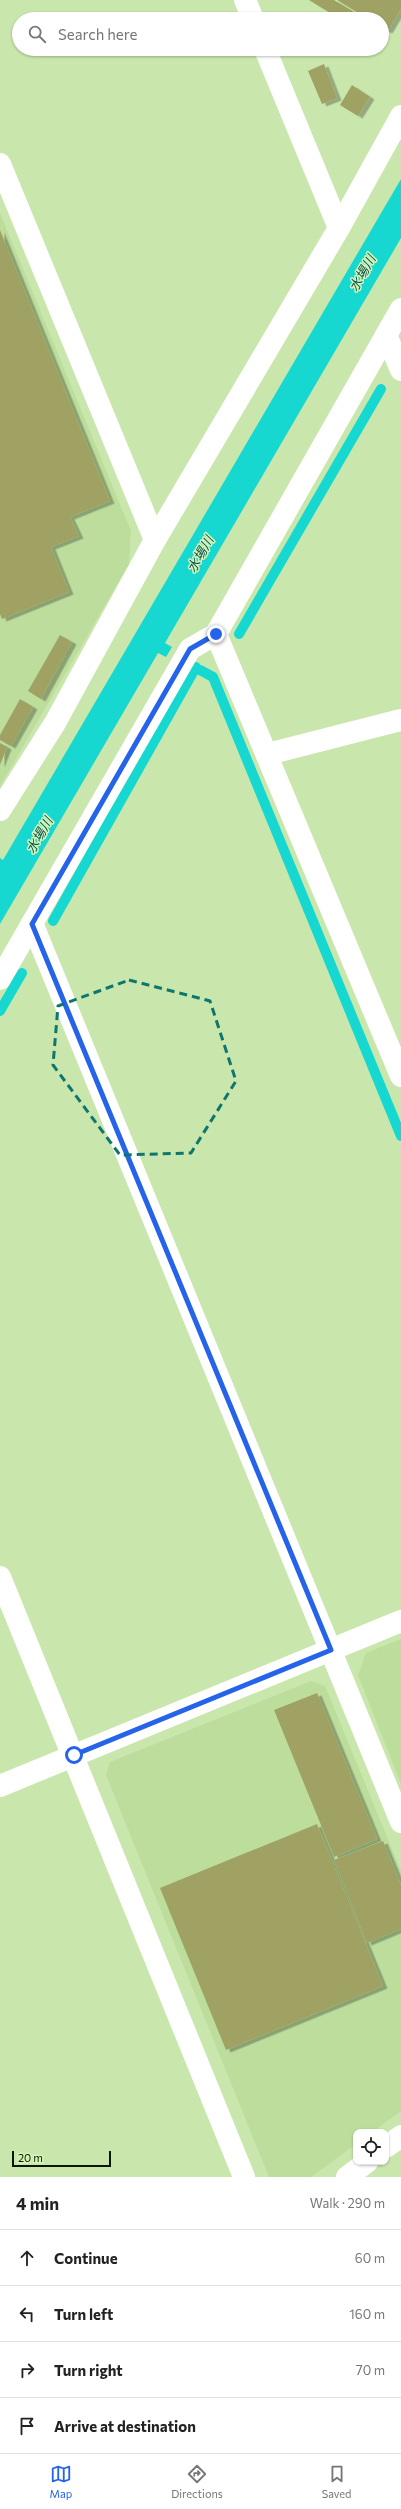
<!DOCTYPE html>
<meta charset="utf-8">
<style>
body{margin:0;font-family:Commissioner,"Noto Sans JP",sans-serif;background:#f2f2f2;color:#222}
.controls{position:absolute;right:12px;bottom:12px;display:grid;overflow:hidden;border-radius:8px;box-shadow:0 1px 3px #0004}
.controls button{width:36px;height:36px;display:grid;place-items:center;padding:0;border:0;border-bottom:1px solid #e0e0e0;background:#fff;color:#222;font:20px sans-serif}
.scale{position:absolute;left:12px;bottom:10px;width:99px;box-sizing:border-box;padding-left:4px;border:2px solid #0c1602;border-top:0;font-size:11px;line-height:14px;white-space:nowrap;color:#0c1602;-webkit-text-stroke:3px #d6f5b9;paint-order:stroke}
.stop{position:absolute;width:12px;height:12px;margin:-9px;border:3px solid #2563eb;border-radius:50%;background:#fff}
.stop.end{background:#2563eb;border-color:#fff;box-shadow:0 1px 4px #0008}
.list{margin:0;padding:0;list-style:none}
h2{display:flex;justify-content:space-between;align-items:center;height:52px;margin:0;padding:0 16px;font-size:17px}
h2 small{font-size:13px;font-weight:400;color:#767676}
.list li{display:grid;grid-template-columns:26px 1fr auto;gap:12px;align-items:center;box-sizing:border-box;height:56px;padding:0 16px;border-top:1px solid #e0e0e0}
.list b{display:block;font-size:15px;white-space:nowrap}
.list em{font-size:13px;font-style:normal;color:#767676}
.icon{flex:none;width:22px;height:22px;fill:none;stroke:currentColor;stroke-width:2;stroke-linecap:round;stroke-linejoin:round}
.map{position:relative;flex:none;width:401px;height:2177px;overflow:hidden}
.search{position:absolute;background:#fff;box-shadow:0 1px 3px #0004;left:12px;right:12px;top:12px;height:44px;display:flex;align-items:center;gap:10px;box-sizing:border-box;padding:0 14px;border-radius:22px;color:#767676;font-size:15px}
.sheet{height:276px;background:#fff}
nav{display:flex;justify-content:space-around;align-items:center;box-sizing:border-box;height:56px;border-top:1px solid #e0e0e0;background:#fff;font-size:11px;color:#767676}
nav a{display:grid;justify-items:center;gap:2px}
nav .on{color:#2563eb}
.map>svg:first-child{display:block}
.built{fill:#bcdd9c}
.water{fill:#16d8d0}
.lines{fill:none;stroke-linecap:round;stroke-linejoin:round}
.stream{stroke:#16d8d0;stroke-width:10}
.building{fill:#a0a263;filter:url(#shadow)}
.minor{stroke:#fff;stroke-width:22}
.tertiary{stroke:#fff;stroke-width:22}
.route{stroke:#2563eb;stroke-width:5}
.marked{fill:none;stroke:#0f766e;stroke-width:3;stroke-dasharray:8 5;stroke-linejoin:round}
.labels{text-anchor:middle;stroke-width:3;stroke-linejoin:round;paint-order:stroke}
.water-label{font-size:13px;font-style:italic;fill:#05514e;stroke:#d6f5b9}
</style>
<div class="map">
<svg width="401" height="2177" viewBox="0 0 401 2177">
<defs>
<filter id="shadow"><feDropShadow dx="4.5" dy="2.5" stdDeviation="0" flood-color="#0004"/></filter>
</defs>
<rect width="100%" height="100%" fill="#c9e7ac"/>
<g class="built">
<polygon points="0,213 131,531 129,564 0,786"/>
<polygon points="401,1639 401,1784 358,1675 366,1653"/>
<polygon points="311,1681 325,1686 401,1871 401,2111 372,2132 356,2132 356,2144 311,2177 269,2177 106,1775 110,1762"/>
</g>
<polygon class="water" points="401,179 401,238 165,643 172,647 166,657 158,653 0,924 0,858 3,860"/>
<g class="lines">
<g class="stream">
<polyline points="239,634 381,389"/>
<polyline points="200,670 213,677 401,1136"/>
<polyline points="53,921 196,667"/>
<polyline points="0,1011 22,973"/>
</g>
</g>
<g class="building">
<polygon points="309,0 334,0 359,15 357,19 340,19"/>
<polygon points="337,0 401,0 401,9 388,31 382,28 382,19 368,19"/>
<polygon points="324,64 337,98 322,104 308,71"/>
<polygon points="352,85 370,97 358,116 340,105"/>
<polygon points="0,230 110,501 70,517 79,536 51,547 69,592 2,619 0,614"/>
<polygon points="60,635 72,642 41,699 28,691"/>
<polygon points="20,699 33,707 11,746 0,740 0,735"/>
<polygon points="0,743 7,747 0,765"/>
<polygon points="317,1693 377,1839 334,1857 274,1710"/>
<polygon points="317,1824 383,1986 226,2050 160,1888"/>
<polygon points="383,1841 401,1885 401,1929 367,1943 334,1860"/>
</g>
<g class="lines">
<g class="minor">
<polyline points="245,0 253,19"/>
<polyline points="265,49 339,228"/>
<polyline points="0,164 155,540"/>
<polyline points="386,335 401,370"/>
<polyline points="216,634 401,1076"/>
<polyline points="268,754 401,720"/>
<polyline points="0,810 55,723 155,540 339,228 401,116"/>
<polyline points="32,923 401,1822"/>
<polyline points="0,979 190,649 216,634 401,309"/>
<polyline points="0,1577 244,2177"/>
<polyline points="0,1786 401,1621"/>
</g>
<g class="tertiary">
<polyline points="386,2147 401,2136"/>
<polyline points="347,2177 367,2162"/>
</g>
</g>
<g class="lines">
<polyline class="route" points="74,1755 331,1650 32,924 190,649 216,634"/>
</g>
<path class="marked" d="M129 980 210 1001 236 1081 191 1153 120 1155 53 1065 58 1006Z"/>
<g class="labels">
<g class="water-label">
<text transform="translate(362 273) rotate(-60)" y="5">水場川</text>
<text transform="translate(200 554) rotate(-60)" y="5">水場川</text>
<text transform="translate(39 835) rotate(-60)" y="5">水場川</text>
</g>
</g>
</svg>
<div class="controls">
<button><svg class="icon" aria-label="locate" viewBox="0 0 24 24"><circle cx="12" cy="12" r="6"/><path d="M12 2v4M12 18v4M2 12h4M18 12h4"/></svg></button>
</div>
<div class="scale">20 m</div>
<div class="stop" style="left:74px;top:1755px"></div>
<div class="stop end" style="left:216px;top:634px"></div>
<div class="search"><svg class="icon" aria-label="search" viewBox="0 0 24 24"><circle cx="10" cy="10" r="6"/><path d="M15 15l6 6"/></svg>Search here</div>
</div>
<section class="sheet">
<h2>4 min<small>Walk · 290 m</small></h2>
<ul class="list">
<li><svg class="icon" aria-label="ahead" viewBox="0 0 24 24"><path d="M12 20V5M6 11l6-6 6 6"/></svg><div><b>Continue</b></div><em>60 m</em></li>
<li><svg class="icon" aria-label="left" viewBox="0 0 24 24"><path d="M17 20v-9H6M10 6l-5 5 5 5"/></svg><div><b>Turn left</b></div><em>160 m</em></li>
<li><svg class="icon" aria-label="right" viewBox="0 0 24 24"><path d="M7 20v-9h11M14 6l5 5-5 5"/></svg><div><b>Turn right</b></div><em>70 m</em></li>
<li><svg class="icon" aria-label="arrive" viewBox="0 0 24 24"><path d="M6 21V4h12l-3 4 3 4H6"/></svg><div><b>Arrive at destination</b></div></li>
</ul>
</section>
<nav>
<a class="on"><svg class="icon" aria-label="map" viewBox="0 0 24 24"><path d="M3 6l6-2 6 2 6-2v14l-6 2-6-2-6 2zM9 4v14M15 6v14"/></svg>Map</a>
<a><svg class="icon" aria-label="directions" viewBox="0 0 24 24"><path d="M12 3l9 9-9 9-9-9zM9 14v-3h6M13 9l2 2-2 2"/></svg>Directions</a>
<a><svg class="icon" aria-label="saved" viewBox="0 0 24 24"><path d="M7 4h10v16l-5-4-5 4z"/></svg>Saved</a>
</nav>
